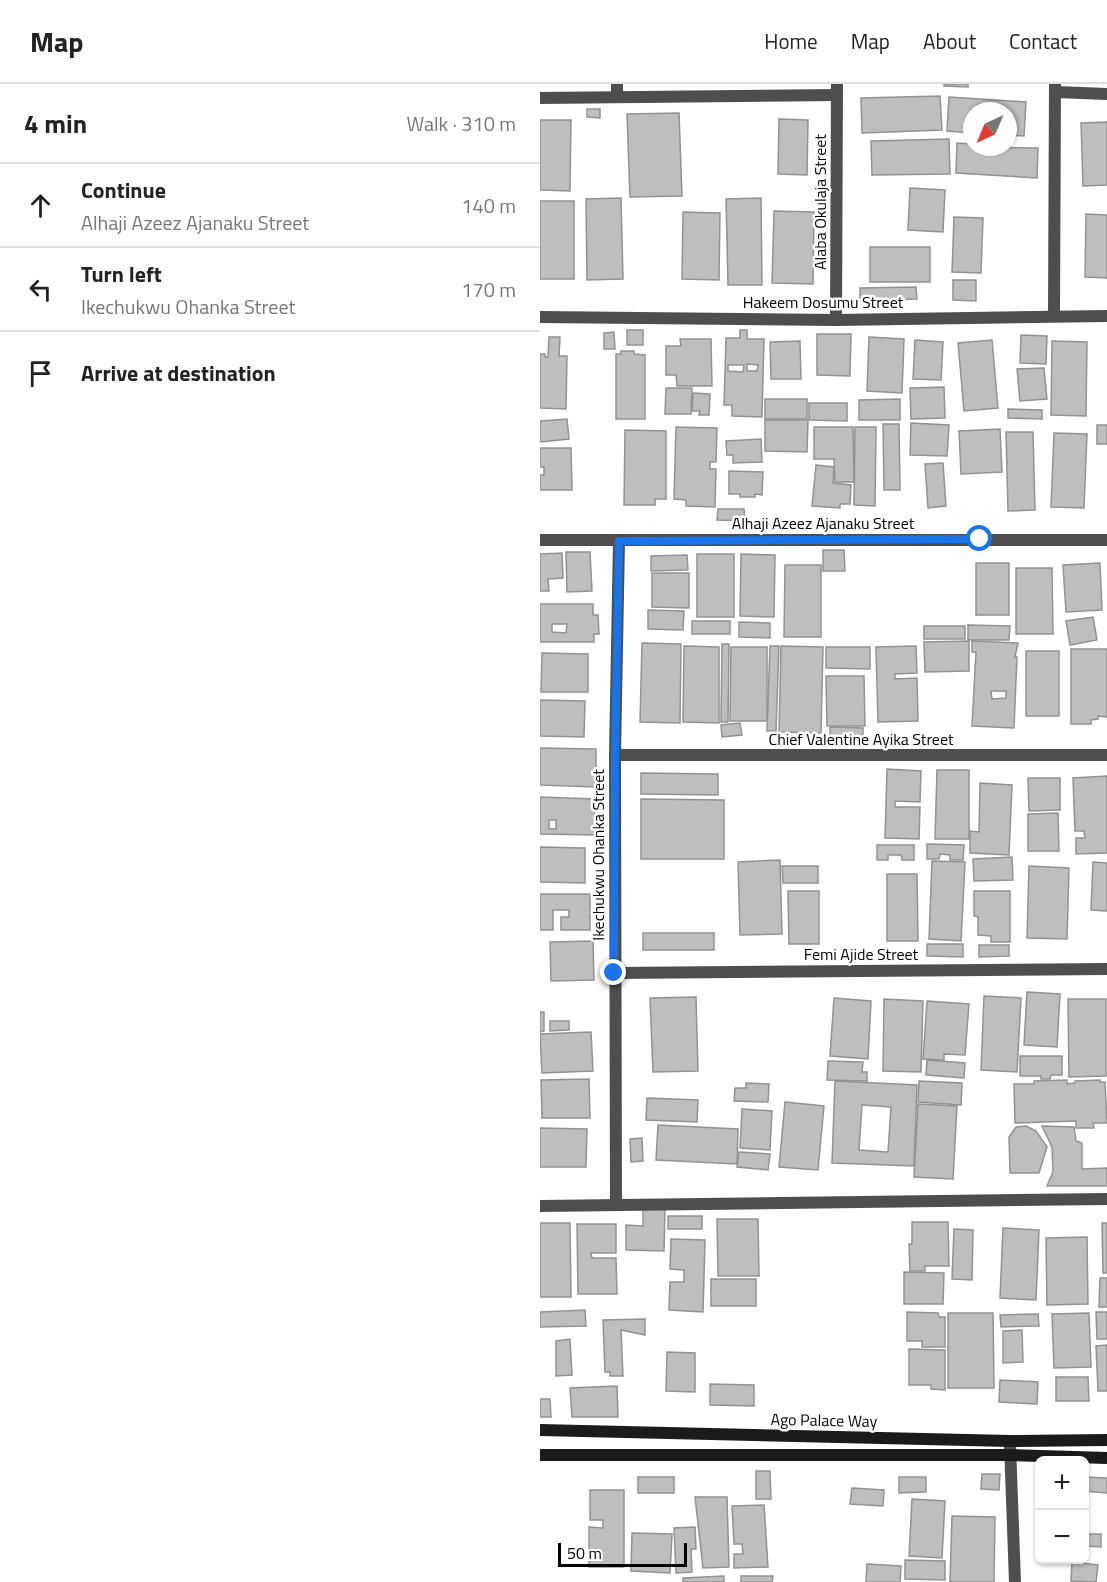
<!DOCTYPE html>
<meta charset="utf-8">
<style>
body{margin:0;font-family:"Titillium Web",sans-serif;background:#f2f2f2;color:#222}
.controls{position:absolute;right:18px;bottom:18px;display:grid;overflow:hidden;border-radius:9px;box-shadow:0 2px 4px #0004}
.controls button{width:54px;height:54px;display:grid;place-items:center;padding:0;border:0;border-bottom:2px solid #e0e0e0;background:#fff;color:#222;font:30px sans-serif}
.compass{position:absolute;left:423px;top:18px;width:54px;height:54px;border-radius:50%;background:#fff;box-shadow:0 2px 4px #0004;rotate:224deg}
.scale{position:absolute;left:18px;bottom:15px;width:129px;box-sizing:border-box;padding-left:6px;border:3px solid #000;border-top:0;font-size:16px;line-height:21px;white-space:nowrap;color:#000;-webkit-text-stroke:4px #fff;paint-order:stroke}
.stop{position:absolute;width:18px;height:18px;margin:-14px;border:4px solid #1a73e8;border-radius:50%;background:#fff}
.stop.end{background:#1a73e8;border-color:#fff;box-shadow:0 2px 6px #0008}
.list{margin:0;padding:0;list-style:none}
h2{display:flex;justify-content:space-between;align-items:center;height:78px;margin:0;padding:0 24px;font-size:26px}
h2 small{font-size:20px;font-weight:400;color:#767676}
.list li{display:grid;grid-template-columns:39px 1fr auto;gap:18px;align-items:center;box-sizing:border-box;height:84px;padding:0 24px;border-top:2px solid #e0e0e0}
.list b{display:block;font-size:22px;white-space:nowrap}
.list p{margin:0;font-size:20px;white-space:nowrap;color:#767676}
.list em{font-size:20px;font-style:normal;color:#767676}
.icon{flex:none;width:33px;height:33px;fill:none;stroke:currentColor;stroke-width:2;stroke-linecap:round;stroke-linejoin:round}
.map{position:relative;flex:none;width:567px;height:1498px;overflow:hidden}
header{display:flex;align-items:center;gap:36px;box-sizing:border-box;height:84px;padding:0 30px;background:#fff;border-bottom:2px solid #e0e0e0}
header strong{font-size:28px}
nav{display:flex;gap:33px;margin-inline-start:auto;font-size:21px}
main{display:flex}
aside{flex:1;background:#fff}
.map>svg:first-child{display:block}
.building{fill:#bebebe;stroke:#929292;stroke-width:1.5;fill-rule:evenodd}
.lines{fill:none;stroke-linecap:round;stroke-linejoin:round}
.street{stroke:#4e4e4e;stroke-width:12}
.secondary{stroke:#1b1b1b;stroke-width:12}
.route{stroke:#1a73e8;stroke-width:8}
.labels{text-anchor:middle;stroke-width:5;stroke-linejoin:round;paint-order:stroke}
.street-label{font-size:16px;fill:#000;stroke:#fff}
</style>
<header>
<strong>Map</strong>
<nav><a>Home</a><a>Map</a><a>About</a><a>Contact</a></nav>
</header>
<main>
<aside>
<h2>4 min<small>Walk · 310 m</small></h2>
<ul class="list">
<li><svg class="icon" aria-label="ahead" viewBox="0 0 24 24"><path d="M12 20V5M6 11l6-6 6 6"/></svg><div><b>Continue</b><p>Alhaji Azeez Ajanaku Street</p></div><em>140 m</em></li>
<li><svg class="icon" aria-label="left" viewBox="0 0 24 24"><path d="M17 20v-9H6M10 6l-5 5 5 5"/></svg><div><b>Turn left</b><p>Ikechukwu Ohanka Street</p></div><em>170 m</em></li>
<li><svg class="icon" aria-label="arrive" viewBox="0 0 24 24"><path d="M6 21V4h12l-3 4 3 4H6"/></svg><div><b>Arrive at destination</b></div></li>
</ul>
</aside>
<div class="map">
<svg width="567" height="1498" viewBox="0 0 567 1498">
<rect width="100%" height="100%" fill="#fff"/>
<g class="building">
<polygon points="404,0 428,0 428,3 404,2"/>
<polygon points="400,12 402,46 322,49 321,14"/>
<polygon points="409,13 486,18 484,52 468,51 468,27 432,27 432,49 407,47"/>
<polygon points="47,25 60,25 60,34 47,33"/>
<polygon points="139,29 142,112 90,113 87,30"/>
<polygon points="239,35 268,36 267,91 238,90"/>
<polygon points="0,36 31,36 30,107 0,106"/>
<polygon points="567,38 567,101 543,102 541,39"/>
<polygon points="409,55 410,90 332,91 331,57"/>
<polygon points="417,59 432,60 432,63 498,64 497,94 416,89"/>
<polygon points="370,104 405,106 403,148 368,146"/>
<polygon points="81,114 83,195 47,196 46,115"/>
<polygon points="221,114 222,201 188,201 186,115"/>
<rect x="0" y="117" width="34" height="78"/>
<polygon points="234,127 274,128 273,200 232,199"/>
<polygon points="143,128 180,129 179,196 142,195"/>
<polygon points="546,130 567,131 567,194 545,193"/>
<polygon points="414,133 443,134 441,189 412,188"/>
<rect x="330" y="163" width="60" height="35"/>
<polygon points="413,196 436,196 436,217 413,216"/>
<polygon points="376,203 377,215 320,217 320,204"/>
<rect x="87" y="246" width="16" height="15"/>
<path d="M200 246H207V255H224L222 333 192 332V321H184L186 254H200ZM207 280 218 281 217 287H207ZM188 281H204L203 288 188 287Z"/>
<polygon points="74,248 75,265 64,265 64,249"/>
<polygon points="277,250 311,250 310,292 277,291"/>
<polygon points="481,251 507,252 506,280 480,279"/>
<polygon points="9,253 20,253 19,272 27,272 26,325 0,324 0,270 5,270 5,273 8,273"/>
<polygon points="329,253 364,255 362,309 327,307"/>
<polygon points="140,255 171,255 172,302 137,302 136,291 126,291 126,262 141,262"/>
<polygon points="375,256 403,258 401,296 373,295"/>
<polygon points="452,256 458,324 424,327 418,259"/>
<polygon points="260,257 261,295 231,295 230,258"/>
<polygon points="512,257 547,258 546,332 511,331"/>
<polygon points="81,267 94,267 94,270 105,271 105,335 76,335 76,270 81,270"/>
<polygon points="504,284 507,315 480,317 477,285"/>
<polygon points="404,303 405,334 371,335 370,304"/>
<polygon points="126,304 152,304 151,330 125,330"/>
<polygon points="153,309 170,310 169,331 159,331 160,327 152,327"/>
<rect x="225" y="315" width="42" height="20"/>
<polygon points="360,315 360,336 319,336 319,316"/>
<polygon points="269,319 307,319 307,337 269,336"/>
<polygon points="468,325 502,326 502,335 468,334"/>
<polygon points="27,335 29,355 0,358 0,337"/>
<polygon points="225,336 268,336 267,368 225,367"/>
<polygon points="371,339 409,341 407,372 370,371"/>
<polygon points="343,340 359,340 360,406 344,406"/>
<rect x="557" y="341" width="10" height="19"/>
<polygon points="136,343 177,344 176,378 170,378 170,385 176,385 175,423 146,422 146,416 134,415"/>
<polygon points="274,343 313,343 314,398 295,398 294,375 274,375"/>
<polygon points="315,343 336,343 335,422 314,421"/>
<polygon points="460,345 462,388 421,390 419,347"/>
<polygon points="85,346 126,347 126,415 115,415 115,421 84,421"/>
<polygon points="466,348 493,348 495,426 468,427"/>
<polygon points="514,349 547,350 544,424 511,423"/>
<polygon points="221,355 222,378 193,379 193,371 187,371 186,357"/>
<polygon points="0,364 31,364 32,406 0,406 0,391 4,391 4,383 0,383"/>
<polygon points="403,379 406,422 388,424 385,380"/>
<polygon points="276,381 294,383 293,399 311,401 310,420 300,420 300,424 272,422"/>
<polygon points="189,387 223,388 222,411 215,410 215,413 200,413 200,410 189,410"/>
<polygon points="178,425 204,425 205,437 177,436"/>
<polygon points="283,466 304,466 305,487 283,487"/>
<polygon points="26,468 50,468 52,507 27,508"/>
<polygon points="22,469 23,494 8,495 9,507 0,507 0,470"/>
<rect x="157" y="470" width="37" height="63"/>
<polygon points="201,470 235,471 234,533 200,532"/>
<polygon points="147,471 148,486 111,487 111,472"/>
<rect x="436" y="479" width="33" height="52"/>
<polygon points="560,479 562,526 526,528 523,481"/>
<polygon points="245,481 281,481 281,553 244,553"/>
<polygon points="476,484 512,484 513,550 476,550"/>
<polygon points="112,489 149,489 149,524 112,523"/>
<path d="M0 520H53V531H58L59 550H54V558H0ZM12 540H27L26 549 12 548Z"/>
<polygon points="108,526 144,527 143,546 108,545"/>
<polygon points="553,533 557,556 530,561 526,537"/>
<rect x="152" y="537" width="38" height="13"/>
<polygon points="199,538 230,539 230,554 199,553"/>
<polygon points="428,541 470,542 469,556 428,556"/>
<rect x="384" y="542" width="41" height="13"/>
<polygon points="429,557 429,587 385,588 384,558"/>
<path d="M432 557 478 559 475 573H477L474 644 432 642 436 568H432ZM451 607H466V614L452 615Z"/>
<polygon points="102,559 141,560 140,639 100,638"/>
<polygon points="182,560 189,560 188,638 181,638"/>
<polygon points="144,562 179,563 179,639 143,638"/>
<polygon points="230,562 239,562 236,647 227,647"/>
<polygon points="241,562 283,563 281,649 239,648"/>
<polygon points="376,562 377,589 355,590 355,595 377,594 378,637 338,638 336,563"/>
<polygon points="191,563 227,563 227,637 190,637"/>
<polygon points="286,563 330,563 330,585 286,584"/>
<polygon points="531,565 567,565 567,633 558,632 558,635 551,636 551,640 531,640"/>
<rect x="486" y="567" width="33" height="65"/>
<polygon points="2,569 48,570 48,608 1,608"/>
<polygon points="286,592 324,592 325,642 287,642"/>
<polygon points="0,616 45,617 44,653 0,652"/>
<polygon points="200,639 202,651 182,653 181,641"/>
<polygon points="290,643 323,644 323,657 290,656"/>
<polygon points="0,664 56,665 56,703 0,701"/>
<polygon points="347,685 381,687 380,718 355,717 355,723 380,723 379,755 345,754"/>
<polygon points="397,686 429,686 429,755 395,755"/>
<polygon points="101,689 178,690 178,711 101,710"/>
<polygon points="567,692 567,769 536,770 536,754 545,754 544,747 535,747 533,694"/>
<polygon points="488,694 520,694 520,726 489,727"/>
<polygon points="440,699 472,701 469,771 430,769 430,747 439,748"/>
<path d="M0 713 55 715 54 751 0 750ZM9 736H16V745H9Z"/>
<polygon points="101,715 184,716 184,775 101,775"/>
<polygon points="518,729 519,767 488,767 488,730"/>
<polygon points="387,760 424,761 423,776 410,776 410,771 400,770 399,775 387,775"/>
<polygon points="337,761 374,761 374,776 362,776 361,771 348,771 348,776 337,776"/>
<polygon points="0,763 45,764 45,799 0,798"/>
<polygon points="472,773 473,796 434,797 433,775"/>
<polygon points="240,776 242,850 200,851 198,778"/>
<polygon points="392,777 425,778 421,857 389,855"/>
<polygon points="553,778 567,779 567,827 551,826"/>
<polygon points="242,782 278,782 278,799 243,799"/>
<polygon points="489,782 529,784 527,855 487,854"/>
<polygon points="347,790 377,790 378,857 347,857"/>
<polygon points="248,807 279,807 279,860 249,860"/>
<polygon points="434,807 470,807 470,858 451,858 451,852 438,851 438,833 434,832"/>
<polygon points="0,810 50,810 50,846 21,846 21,833 29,833 29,826 13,826 13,846 0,846"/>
<rect x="103" y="849" width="71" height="17"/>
<polygon points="53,857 54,896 11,897 10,858"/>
<polygon points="387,860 423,860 423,873 387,872"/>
<polygon points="439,861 469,861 469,872 439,873"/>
<polygon points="487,908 520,910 517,963 484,961"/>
<polygon points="444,912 481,914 477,988 441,986"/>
<polygon points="156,913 158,987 113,988 110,914"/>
<polygon points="294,914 331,917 328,975 290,972"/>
<polygon points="344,915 383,917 381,988 343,987"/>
<polygon points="528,915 566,915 566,992 529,993"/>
<polygon points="387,917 429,920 425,971 404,970 404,976 383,975"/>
<polygon points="0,928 4,928 4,947 0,948"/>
<polygon points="10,937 29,937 29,946 10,947"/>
<polygon points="51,948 53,987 2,989 0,950"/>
<polygon points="480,972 522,972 522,991 511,991 510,995 501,995 501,992 480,992"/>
<polygon points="387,976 425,979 424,994 386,991"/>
<polygon points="288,977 323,978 322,988 327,988 327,997 287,996"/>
<polygon points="49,995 50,1034 2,1034 1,996"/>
<polygon points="527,996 527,1000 535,999 535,997 560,996 560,998 565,998 567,1039 553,1039 554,1044 536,1044 536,1037 475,1039 474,1000 494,1000 494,997"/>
<path d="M295 997 377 1001 374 1082 292 1079ZM322 1021 351 1023 348 1068 319 1066Z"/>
<polygon points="379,997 422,999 421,1021 378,1018"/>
<polygon points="206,999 229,1000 228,1018 194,1017 195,1004 206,1004"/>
<polygon points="107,1014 158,1016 157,1038 106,1036"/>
<polygon points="245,1018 284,1022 278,1086 239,1083"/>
<polygon points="378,1020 417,1022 413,1095 374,1093"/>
<polygon points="202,1025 232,1027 230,1066 200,1064"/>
<polygon points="118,1041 198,1045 197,1080 116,1076"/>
<polygon points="486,1042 496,1047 507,1063 499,1089 470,1089 469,1053 476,1043"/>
<polygon points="502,1042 534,1043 536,1057 542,1059 542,1085 567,1084 567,1102 507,1102 513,1088 512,1063"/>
<polygon points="0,1044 47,1045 46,1083 0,1083"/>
<polygon points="102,1054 103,1077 91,1078 90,1055"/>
<polygon points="199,1068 230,1070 228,1086 197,1083"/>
<polygon points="103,1124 125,1125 124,1167 86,1166 86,1141 103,1142"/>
<rect x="128" y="1132" width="34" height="13"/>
<polygon points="177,1135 218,1135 219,1192 178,1192"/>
<polygon points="372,1138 408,1138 409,1182 385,1182 385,1187 370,1187 369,1160 372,1160"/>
<polygon points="0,1139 30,1139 31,1213 0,1213"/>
<polygon points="562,1139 567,1139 567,1189 563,1189"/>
<polygon points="37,1140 76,1140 76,1169 51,1169 52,1174 76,1174 77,1210 38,1210"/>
<polygon points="463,1144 499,1146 496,1216 460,1214"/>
<polygon points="414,1145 433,1146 432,1196 412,1195"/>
<polygon points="547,1153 548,1220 507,1221 506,1154"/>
<polygon points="131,1155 165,1156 163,1228 129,1226 130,1198 144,1198 144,1186 130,1185"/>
<polygon points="364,1188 404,1189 403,1220 364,1220"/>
<polygon points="560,1194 567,1194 567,1223 559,1223"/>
<rect x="171" y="1195" width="45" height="27"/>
<polygon points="45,1226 46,1242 0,1243 0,1228"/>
<polygon points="367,1228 398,1229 399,1233 405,1233 405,1263 382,1263 382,1257 367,1257"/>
<polygon points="556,1228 567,1228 567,1255 557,1255"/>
<polygon points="408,1229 453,1229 454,1304 408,1304"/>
<polygon points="549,1229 551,1283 514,1284 512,1230"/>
<polygon points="498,1230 499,1242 461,1243 460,1231"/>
<polygon points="105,1235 105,1251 81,1246 83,1292 70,1292 70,1288 65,1288 63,1236"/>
<polygon points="482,1246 483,1278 463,1279 463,1247"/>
<polygon points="30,1255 32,1291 16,1292 16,1257"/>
<polygon points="567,1261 567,1307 558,1307 556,1262"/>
<polygon points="369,1265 405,1266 405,1306 391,1305 391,1301 369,1301"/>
<polygon points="127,1268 155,1269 155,1308 126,1307"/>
<polygon points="516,1293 548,1293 549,1317 516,1317"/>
<polygon points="460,1296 498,1298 497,1320 459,1318"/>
<polygon points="170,1300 214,1301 214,1322 170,1321"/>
<polygon points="77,1302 78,1333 32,1333 30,1304"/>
<polygon points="0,1315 10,1315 11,1333 0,1333"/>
<polygon points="216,1387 230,1387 231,1415 216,1415"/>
<polygon points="442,1390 460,1390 459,1406 441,1405"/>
<rect x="98" y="1393" width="36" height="16"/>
<polygon points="359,1393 386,1393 386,1408 359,1409"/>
<polygon points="544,1393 567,1394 567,1409 544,1407"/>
<polygon points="312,1404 344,1406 343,1422 310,1420"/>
<polygon points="50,1406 84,1406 84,1483 49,1483 49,1443 63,1444 63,1436 50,1436"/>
<polygon points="155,1413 187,1413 189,1483 163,1484"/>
<polygon points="372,1415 405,1417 402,1474 369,1472"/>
<polygon points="224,1421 228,1483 194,1484 194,1470 203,1470 202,1460 194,1460 192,1422"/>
<polygon points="412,1432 455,1433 454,1498 410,1498"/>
<polygon points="155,1443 156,1465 151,1465 152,1488 136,1489 134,1444"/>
<polygon points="92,1449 132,1450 130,1489 91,1487"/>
<polygon points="544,1450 561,1450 561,1463 544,1462"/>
<polygon points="365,1476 405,1477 405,1496 365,1495"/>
<polygon points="532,1478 558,1481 556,1498 531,1497"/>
<polygon points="327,1480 361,1482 360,1498 326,1498"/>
<polygon points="184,1492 184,1498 143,1498 143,1494"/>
<polygon points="201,1492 233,1492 232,1498 201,1498"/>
</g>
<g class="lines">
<g class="street">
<polyline points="77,0 77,12"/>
<polyline points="516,8 567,10"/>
<polyline points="0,14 297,11"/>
<polyline points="514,231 515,0"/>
<polyline points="0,233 296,236 567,232"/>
<polyline points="296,236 297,0"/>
<polyline points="0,456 567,456"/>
<polyline points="75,671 567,671"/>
<polyline points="74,889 567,885"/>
<polyline points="76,1121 75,671 79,457"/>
<polyline points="0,1122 567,1115"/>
<polyline points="470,1361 475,1498"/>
</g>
<g class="secondary">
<polyline points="0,1346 470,1357 567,1356"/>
<polyline points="0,1371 470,1371 567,1374"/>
</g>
</g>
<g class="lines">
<polyline class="route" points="74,889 75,671 79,457 440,455"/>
</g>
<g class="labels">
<g class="street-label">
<text transform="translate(280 118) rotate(-90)" y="6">Alaba Okulaja Street</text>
<text x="283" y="224">Hakeem Dosumu Street</text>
<text x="283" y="445">Alhaji Azeez Ajanaku Street</text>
<text x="321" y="661">Chief Valentine Ayika Street</text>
<text transform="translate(58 771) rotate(-90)" y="6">Ikechukwu Ohanka Street</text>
<text x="321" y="876">Femi Ajide Street</text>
<text transform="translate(284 1336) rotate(1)" y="6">Ago Palace Way</text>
</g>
</g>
</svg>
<div class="controls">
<button>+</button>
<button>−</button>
</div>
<svg class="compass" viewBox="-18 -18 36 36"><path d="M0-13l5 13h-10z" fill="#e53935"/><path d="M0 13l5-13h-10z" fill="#767676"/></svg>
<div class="scale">50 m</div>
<div class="stop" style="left:440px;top:455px"></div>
<div class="stop end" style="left:74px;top:889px"></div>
</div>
</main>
